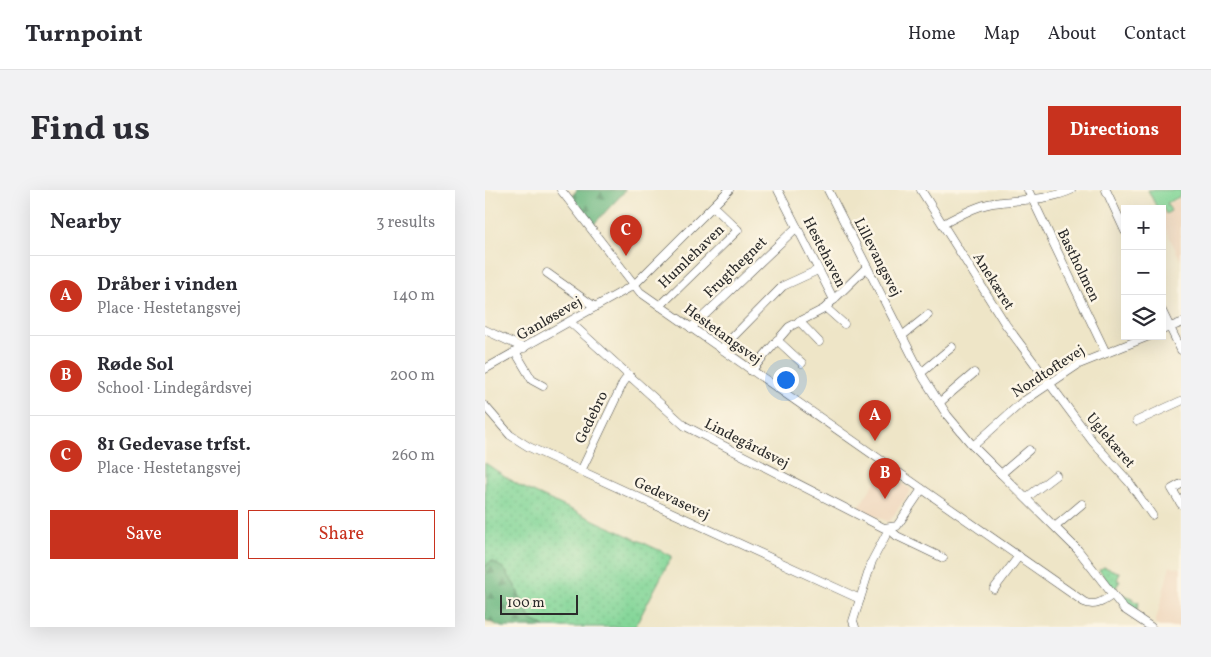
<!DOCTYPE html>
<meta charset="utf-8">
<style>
body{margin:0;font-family:Vollkorn,serif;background:#f2f2f3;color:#2b2b33}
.controls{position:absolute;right:15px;top:15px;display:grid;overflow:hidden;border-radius:0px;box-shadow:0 5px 20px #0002}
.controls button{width:45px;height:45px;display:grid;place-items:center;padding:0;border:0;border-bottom:1px solid #e1e1e2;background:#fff;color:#2b2b33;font:25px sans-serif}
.scale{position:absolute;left:15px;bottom:12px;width:78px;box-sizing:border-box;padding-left:5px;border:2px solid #2b2b2b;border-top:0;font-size:14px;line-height:18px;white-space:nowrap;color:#2b2b2b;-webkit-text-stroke:4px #fcf5e5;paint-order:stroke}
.you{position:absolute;left:300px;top:189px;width:18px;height:18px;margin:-12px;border:4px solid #fff;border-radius:50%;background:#1a73e8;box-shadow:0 0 0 8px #1a73e833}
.badge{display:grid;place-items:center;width:32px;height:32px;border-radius:50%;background:#c8321e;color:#fff;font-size:16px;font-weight:700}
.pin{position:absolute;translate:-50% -41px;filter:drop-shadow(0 1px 2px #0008)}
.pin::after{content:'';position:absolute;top:26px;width:18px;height:15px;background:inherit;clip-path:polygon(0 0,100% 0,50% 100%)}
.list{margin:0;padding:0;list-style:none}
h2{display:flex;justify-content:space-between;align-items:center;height:65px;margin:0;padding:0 20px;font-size:21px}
h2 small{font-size:16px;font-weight:400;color:#7c7c81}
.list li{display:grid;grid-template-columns:32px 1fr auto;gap:15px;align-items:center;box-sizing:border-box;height:80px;padding:0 20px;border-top:1px solid #e1e1e2}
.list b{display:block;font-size:19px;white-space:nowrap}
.list p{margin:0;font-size:16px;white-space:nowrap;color:#7c7c81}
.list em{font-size:16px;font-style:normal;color:#7c7c81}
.actions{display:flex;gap:10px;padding:15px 20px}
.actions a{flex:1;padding:11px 0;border:1px solid #c8321e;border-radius:0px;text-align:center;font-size:18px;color:#c8321e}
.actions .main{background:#c8321e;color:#fff}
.icon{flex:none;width:28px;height:28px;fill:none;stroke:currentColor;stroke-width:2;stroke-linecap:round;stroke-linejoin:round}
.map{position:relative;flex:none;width:696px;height:437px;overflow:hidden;border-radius:0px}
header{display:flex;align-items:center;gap:30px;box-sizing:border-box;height:70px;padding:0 25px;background:#fff;border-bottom:1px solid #e1e1e2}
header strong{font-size:24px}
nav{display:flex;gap:28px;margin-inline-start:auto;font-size:18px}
.intro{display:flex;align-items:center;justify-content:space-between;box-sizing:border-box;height:120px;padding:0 30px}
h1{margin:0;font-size:35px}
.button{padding:12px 22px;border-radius:0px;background:#c8321e;color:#fff;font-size:18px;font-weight:700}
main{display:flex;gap:30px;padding:0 30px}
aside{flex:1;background:#fff;border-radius:0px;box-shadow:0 5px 20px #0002}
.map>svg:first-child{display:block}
.built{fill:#efd6bb}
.grass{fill:url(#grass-dots);stroke:#578062}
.forest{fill:url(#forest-firs);stroke:#4a7156}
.park{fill:#83d698;stroke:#578062}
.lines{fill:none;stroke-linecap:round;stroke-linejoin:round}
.minor-casing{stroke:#484742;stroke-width:9}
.minor{stroke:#fff;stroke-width:8}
.labels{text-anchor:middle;stroke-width:5;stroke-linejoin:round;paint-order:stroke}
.street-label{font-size:15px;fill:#2b2b2b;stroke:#fcf5e5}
</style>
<header>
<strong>Turnpoint</strong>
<nav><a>Home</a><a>Map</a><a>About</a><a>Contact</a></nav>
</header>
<div class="intro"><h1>Find us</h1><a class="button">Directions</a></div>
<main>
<aside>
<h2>Nearby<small>3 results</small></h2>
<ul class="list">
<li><span class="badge">A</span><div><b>Dråber i vinden</b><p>Place · Hestetangsvej</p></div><em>140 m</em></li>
<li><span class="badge">B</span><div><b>Røde Sol</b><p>School · Lindegårdsvej</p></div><em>200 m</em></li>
<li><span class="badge">C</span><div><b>81 Gedevase trfst.</b><p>Place · Hestetangsvej</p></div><em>260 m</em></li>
</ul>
<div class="actions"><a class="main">Save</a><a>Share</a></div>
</aside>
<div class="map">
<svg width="696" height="437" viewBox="0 0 696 437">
<defs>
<pattern id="grass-dots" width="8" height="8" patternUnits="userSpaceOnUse" patternTransform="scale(1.25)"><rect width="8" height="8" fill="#83d698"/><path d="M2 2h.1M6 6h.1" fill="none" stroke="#71b883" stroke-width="1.8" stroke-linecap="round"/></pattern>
<pattern id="forest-firs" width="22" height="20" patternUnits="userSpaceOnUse" patternTransform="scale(1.25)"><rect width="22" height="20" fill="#6ab780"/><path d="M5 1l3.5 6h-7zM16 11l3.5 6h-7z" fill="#579569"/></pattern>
</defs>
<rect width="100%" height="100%" fill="#fcf5e5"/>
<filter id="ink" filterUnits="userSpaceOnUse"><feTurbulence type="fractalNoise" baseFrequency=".02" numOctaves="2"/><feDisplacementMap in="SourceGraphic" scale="10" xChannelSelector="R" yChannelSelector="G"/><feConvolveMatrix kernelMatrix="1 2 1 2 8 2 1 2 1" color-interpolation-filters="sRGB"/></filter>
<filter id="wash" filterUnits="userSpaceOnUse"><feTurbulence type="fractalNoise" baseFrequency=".0096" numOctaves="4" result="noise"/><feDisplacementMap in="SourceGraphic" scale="20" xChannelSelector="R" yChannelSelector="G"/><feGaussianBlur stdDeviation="1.12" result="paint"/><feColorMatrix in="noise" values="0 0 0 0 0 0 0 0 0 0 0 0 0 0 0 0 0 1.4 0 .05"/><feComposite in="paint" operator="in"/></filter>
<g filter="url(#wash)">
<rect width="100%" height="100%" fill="#eee5c7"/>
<g class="built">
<polygon points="696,8 696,71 677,32 677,19 672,19"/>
<polygon points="398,280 426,300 404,332 373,318"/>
<polygon points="685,376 696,378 696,437 675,437 670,434"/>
</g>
<g class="grass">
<polygon points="0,273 35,296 187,366 150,437 60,437 45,429 29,394 7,371 0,377"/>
<polygon points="619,377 636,383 634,385 632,390 635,391 630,399 633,403 648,408 648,411 654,412 651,422 637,411 614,380"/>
</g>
<g class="forest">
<polygon points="92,0 141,0 108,35 86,7"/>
<polygon points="7,371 19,379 29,394 45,429 60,437 17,437 0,430 0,377"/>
</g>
<polygon class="park" points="663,0 696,0 696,6 682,13 686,21 681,24 677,16 672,18"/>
</g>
<g filter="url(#ink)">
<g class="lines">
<defs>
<g id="minor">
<path d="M76 0 155 102 599 412C609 417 618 412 627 405"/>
<polyline points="293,0 349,110"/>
<polyline points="343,0 438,187 462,225 488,256 593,360 639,419 666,437"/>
<polyline points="436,0 521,135 608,252 644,292 667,325"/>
<polyline points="543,0 621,163"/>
<polyline points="621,0 640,41"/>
<path d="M458 34C474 26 490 16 508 13 534 9 562 11 586 0"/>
<polyline points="62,83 110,117"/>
<polyline points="175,116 253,40 228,16"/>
<polyline points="341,118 359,134"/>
<polyline points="677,121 696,160"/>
<polyline points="314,131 334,152"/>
<polyline points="85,132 200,236 399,338 412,336 437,299"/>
<polyline points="206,138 312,37"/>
<polyline points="0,140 39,158"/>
<polyline points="677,140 696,133"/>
<polyline points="417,146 443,125"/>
<polyline points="292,150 317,173"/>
<polyline points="236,159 298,96 333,80"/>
<polyline points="31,163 47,190 58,196"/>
<polyline points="0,179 149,95 244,0"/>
<polyline points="266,181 304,137 339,119 382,77"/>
<polyline points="436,183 467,157"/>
<polyline points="454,213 489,183"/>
<polyline points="0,216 25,245 44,257 375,409"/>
<polyline points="652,231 696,211"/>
<polyline points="488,256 536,213 594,174 664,146"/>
<polyline points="96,281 138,193 144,185"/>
<polyline points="516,284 544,260"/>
<polyline points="696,294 687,299 696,314"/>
<polyline points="541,308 571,285"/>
<polyline points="571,336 597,314"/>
<polyline points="509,399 534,366"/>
<polyline points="370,437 368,431 387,371 404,339 412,346 458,368"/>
</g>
</defs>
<use href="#minor" class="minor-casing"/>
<use href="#minor" class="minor"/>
</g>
</g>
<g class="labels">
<g class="street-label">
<text transform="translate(340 62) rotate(63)" y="5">Hestehaven</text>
<text transform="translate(206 66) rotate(-44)" y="5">Humlehaven</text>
<text transform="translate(393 67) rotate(63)" y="5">Lillevangsvej</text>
<text transform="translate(594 75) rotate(64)" y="5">Bastholmen</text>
<text transform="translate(250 77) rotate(-44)" y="5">Frugthegnet</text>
<text transform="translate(509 91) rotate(58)" y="5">Anekæret</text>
<text transform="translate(64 128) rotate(-30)" y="5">Ganløsevej</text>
<text transform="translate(238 144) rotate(36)" y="5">Hestetangsvej</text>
<text transform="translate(563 181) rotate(-33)" y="5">Nordtoftevej</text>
<text transform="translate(106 227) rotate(-64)" y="5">Gedebro</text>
<text transform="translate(626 250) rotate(50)" y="5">Uglekæret</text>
<text transform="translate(262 253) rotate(27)" y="5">Lindegårdsvej</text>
<text transform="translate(187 308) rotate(25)" y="5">Gedevasevej</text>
</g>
</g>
</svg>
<div class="controls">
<button>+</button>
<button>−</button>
<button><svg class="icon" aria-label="layers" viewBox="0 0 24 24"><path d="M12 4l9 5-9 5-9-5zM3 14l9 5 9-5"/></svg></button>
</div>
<div class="scale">100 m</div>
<div class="you"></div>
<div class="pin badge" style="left:390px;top:251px">A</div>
<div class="pin badge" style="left:400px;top:309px">B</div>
<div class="pin badge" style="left:141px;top:66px">C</div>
</div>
</main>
